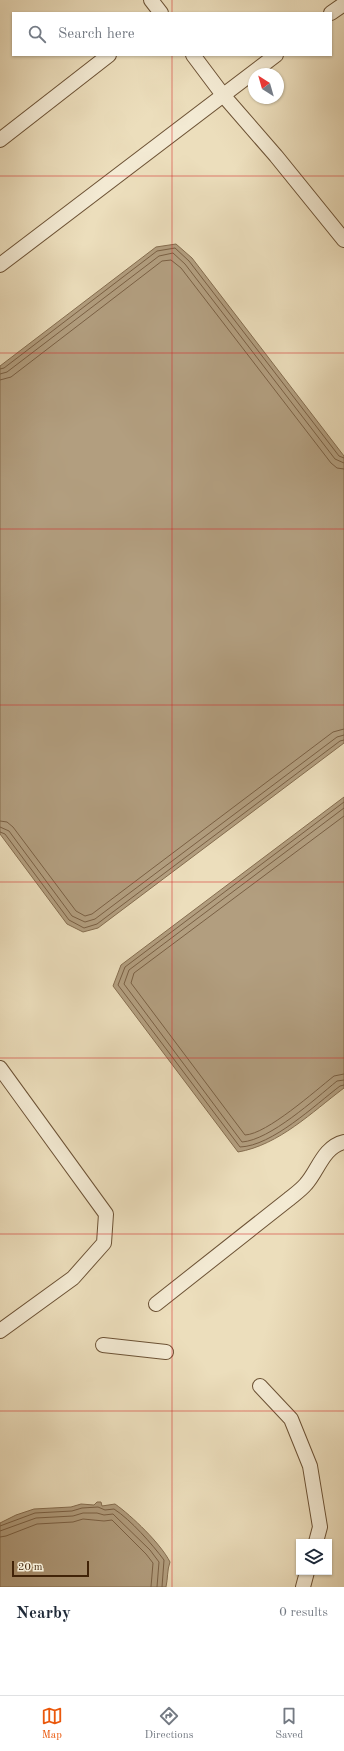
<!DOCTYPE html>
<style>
body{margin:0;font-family:"Old Standard TT",serif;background:#f2f2f3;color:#1f2937}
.controls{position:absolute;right:12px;bottom:12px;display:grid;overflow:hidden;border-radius:0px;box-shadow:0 1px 3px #0004}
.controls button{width:36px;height:36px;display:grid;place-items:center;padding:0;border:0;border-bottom:1px solid #e0e1e3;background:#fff;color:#1f2937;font:20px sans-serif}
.compass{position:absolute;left:248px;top:68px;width:36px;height:36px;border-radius:50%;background:#fff;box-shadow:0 1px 3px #0004;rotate:323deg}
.scale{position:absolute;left:12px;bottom:10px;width:77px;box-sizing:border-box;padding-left:4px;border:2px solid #412308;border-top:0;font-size:11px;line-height:14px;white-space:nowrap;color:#412308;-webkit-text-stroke:3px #f3ead3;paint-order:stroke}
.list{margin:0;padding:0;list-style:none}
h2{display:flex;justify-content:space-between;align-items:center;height:52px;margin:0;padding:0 16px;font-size:17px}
h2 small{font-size:13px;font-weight:400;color:#747a83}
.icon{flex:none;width:22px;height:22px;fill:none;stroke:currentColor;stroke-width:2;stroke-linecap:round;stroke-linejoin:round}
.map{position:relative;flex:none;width:344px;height:1587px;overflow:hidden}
.search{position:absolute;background:#fff;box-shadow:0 1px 3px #0004;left:12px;right:12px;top:12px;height:44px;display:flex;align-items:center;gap:10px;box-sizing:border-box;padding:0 14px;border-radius:0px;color:#747a83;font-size:15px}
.sheet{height:108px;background:#fff}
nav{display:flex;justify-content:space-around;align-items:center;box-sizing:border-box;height:56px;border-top:1px solid #e0e1e3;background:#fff;font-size:11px;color:#747a83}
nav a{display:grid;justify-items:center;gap:2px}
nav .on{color:#ea580c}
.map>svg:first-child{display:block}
.water{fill:#b29e7f;stroke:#856d4f}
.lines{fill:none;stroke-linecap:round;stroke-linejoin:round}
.shore{stroke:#7a6044;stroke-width:1}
.service-casing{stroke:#6c5235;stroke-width:16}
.service{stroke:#f3ead3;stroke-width:14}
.grid{fill:none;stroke:#d62828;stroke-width:1;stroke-opacity:0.55}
</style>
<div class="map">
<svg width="344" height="1587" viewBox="0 0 344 1587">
<rect width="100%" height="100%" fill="#ecdebc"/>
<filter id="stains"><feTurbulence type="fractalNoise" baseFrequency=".005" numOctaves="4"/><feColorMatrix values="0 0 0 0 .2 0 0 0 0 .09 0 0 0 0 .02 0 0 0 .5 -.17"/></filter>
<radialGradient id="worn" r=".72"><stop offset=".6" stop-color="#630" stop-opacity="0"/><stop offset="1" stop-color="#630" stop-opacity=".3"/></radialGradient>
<g class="water">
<polygon points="176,244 192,258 344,456 344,743 98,928 83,932 67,924 0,834 0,366 156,247"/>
<path d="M344 797V1088C312 1112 279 1145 238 1152L113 986 121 965Z"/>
<path d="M97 1502H101L102 1506 115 1504C132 1516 161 1544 170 1562 167 1570 168 1578 166 1587H0V1523L16 1515 34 1509 71 1507 81 1504 94 1505Z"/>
</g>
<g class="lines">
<g class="shore">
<polyline points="0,369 4,368 157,251 175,248 189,261 339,456 344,458"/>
<polyline points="0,374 7,372 159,256 173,253 185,264 335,459 344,463"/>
<polyline points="0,380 11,377 162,261 171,260 181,268 331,463 337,468 344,469"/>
<path d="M344 802 125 967 118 985 240 1147C272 1146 315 1105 340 1086L344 1085"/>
<path d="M344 808 129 970 124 984 242 1142C270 1140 315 1099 337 1081L344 1080"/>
<path d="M344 816 134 973 131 983 245 1135C267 1134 315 1091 334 1076L344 1074"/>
<polyline points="0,821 7,822 13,827 76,911 85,916 92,914 333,732 344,729"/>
<polyline points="0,827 9,831 72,916 85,922 95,919 337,737 344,735"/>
<polyline points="0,832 5,834 69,920 84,928 97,924 340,741 344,740"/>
<path d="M0 1526 35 1513 72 1511 82 1508 98 1507 105 1510 114 1509C131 1520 152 1544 164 1560L162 1587"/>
<polyline points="0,1531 36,1518 73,1516 83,1513 97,1513 104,1515 113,1514 150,1550 159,1562 157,1587"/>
<polyline points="0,1537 6,1536 37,1524 73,1522 83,1519 104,1521 112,1520 146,1554 153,1563 151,1587"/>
</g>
<defs>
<g id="service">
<polyline points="151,0 161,13"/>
<polyline points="331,13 344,4"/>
<polyline points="193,55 223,95 276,156 344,240"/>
<polyline points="0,140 109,55"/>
<polyline points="0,265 276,55"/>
<polyline points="0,1068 106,1214 104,1243 73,1278 0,1331"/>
<path d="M156 1304 289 1199C295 1194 301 1190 306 1184 318 1171 323 1147 344 1142"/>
<polyline points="103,1345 166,1352"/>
<polyline points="260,1386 291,1419 310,1466 320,1527 316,1542"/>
<polyline points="303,1587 307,1572"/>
</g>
</defs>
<use href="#service" class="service-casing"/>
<use href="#service" class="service"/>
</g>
<path class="grid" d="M172 0V13M172 55V1587M0 176H344M0 353H344M0 529H344M0 705H344M0 882H344M0 1058H344M0 1234H344M0 1411H344"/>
<rect width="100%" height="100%" filter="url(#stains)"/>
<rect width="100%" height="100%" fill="url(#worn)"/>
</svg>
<div class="controls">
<button><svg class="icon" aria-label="layers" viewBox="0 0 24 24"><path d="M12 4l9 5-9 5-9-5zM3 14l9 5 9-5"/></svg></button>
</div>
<svg class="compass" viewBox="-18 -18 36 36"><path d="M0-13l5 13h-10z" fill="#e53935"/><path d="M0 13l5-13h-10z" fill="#747a83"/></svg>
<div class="scale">20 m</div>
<div class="search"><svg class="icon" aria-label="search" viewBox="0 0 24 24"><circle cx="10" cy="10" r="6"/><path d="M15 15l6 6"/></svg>Search here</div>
</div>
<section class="sheet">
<h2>Nearby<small>0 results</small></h2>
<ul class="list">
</ul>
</section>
<nav>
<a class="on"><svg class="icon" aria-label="map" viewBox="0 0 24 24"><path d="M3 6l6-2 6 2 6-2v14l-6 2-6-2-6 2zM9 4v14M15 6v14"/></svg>Map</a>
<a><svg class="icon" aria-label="directions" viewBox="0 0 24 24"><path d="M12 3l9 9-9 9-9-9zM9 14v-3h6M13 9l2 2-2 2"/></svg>Directions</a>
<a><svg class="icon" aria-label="saved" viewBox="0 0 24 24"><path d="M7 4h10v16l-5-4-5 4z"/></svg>Saved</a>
</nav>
